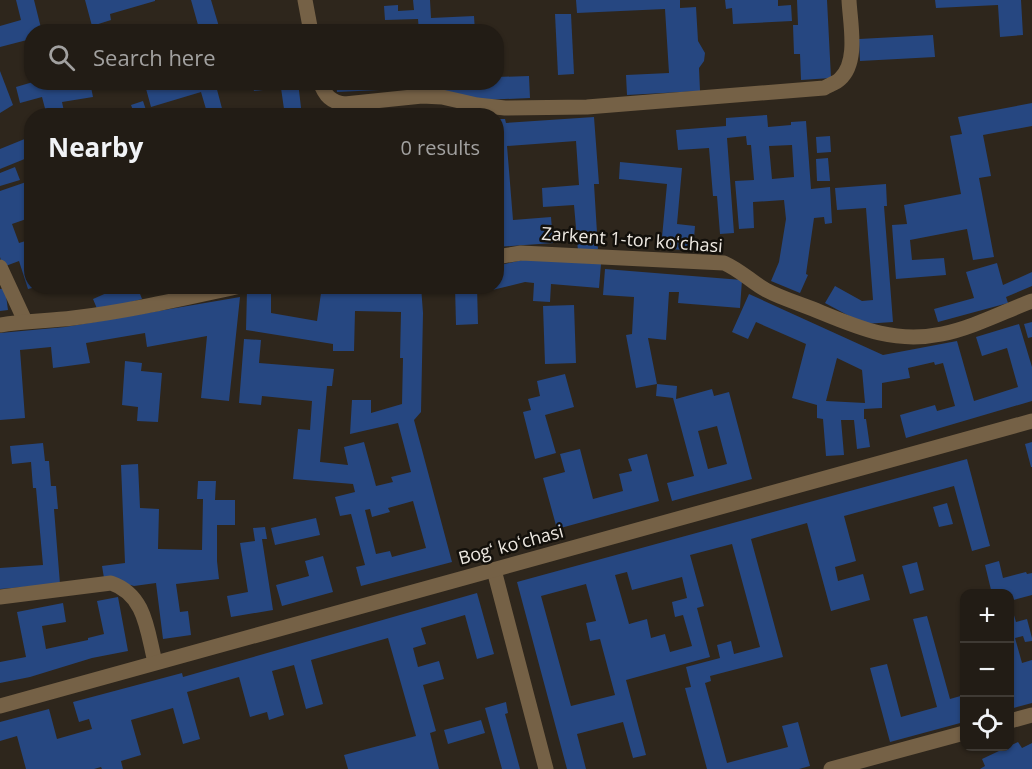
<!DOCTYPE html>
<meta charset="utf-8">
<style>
body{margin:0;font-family:"Open Sans",sans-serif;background:#2a251e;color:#f1f3f6}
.controls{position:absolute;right:18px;bottom:18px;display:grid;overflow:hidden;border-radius:12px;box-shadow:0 2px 4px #0004}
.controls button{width:54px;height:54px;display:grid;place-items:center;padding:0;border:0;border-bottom:2px solid #3f3a34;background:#221c15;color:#f1f3f6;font:30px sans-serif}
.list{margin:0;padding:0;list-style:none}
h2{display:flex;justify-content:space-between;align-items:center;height:78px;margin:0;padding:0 24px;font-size:26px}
h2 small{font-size:20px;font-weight:400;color:#a2a1a0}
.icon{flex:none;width:33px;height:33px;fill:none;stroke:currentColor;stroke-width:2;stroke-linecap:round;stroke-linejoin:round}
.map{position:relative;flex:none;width:1032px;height:769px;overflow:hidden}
.search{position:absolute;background:#221c15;box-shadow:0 2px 4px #0004;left:24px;top:24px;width:480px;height:66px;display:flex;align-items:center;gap:15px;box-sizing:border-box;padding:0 21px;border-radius:24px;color:#a2a1a0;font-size:22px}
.panel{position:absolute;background:#221c15;box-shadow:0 2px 4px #0004;left:24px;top:108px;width:480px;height:186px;border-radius:24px}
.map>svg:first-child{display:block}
.building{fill:#264781;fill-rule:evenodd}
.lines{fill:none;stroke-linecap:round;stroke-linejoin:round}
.street{stroke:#756146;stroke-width:15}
.labels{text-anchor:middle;stroke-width:5;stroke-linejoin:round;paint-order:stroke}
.street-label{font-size:18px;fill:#ede8e1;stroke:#13100b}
</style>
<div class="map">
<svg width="1032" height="769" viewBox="0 0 1032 769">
<rect width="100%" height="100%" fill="#2e261c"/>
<g class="building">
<polygon points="16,0 34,0 42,32 32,32 32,55 27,40 0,47 0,26 21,20"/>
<polygon points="85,0 155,0 155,1 110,14 111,20 92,26"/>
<polygon points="191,0 211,0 220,30 200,32"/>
<polygon points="413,0 430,0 431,18 474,16 475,32 419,32 418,19 385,20 384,6 398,5 398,11 414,10"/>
<polygon points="576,0 680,0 680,8 696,7 698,41 705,53 704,61 699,68 700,91 627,95 626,75 669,73 665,9 577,13"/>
<polygon points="725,0 778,0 778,6 791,5 792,21 733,24 732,8 726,9"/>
<polygon points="797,0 827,0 831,78 801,80 800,54 794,54 793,25 798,25"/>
<polygon points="935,0 1021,0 1023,35 1000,37 998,5 936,8"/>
<polygon points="555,14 571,14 574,74 558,75"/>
<polygon points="933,35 935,57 860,61 859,39"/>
<polygon points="0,71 13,105 0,113"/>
<polygon points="529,76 530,98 482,100 422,88 337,92 336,82 496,82 496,77"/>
<polygon points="33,82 90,82 93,97 62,102 65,116 47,116 42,97 20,103 16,87"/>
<polygon points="154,82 215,82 224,116 208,116 201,92 151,107 145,85"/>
<polygon points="252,82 298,82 302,116 285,116 281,88 254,91"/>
<polygon points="143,101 148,116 135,116 131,105"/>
<polygon points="1032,103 1032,126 983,135 991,176 979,178 994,257 973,260 967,229 910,240 912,260 944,258 946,275 896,279 892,225 907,224 904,205 961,194 950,136 962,134 958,117"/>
<polygon points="425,110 426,116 394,116 394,112"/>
<path d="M767 115 768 127 791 125V122L806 121 811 189 830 187 832 223 825 224 824 217 814 218 806 274 808 275 800 293 771 281 779 262 786 219 784 200 753 202 754 228 739 229 735 181 754 180 751 145H747L746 136 727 138 734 233 720 234 717 196H713L709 148 678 150 676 130 726 126V118ZM792 145 794 177 772 179 769 146Z"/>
<polygon points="594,117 599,184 594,184 598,249 578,251 574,205 543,207 542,188 579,185 576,141 507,146 513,220 551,217 553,243 496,247 496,119 505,119 506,123"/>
<polygon points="32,136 32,156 0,169 0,149"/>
<polygon points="830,136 831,152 817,153 816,137"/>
<polygon points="828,158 830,181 817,181 816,159"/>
<polygon points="620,162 682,168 677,224 695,226 693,251 661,248 667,184 619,179"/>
<polygon points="15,167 20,180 0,186 0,173"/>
<polygon points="32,180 32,217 12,224 19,243 32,239 32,288 28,289 19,261 3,267 0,257 0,191"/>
<polygon points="886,184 887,206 884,206 893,322 864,324 825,303 835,286 862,301 873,300 866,208 837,210 835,188"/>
<polygon points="527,259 601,264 599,288 551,284 550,302 533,301 534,283 525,282 488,291 487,286 496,286 496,266"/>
<polygon points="997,263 1003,285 1032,272 1032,286 1006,297 1008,303 938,322 934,309 974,298 966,272"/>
<path d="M605 269 742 280 740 308 678 303 679 292H669L666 340 648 338 657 384 677 386 676 399 712 389 714 396 729 392 752 479 672 501 667 483 694 476 673 398 656 396 657 384 636 388 626 335 632 334 634 297 603 295ZM717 426 727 464 708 469 698 431Z"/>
<polygon points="118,286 137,286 142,299 98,311 93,299 118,288"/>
<path d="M322 286H421L423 313 421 412 414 420 452 562 361 586 356 567 365 565 351 514 340 516 335 497 355 492 353 484 293 479 298 429 310 430 312 401 262 396 261 405 239 403 244 339 261 340 259 363 334 369 332 386H327L320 462 348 465 344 447 364 442 376 486 393 482 391 477 411 472 398 423 350 434 352 400H371V413L402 404 403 358H400L401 312 355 311 354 351H333V344L246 330 247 290 271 291V313L317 321ZM413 501 426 548 392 557 390 551 376 554 365 510 370 509 372 517 390 512 388 508Z"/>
<polygon points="455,286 477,286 478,324 456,325"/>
<polygon points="5,288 8,310 0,311 0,289"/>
<path d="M749 294 883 355 957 341 974 401 1018 387 1007 348 982 356 976 337 1019 324 1032 367V401L906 438 900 415 935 405 937 411 955 406 943 363 935 365 934 362 908 368 910 378 882 383V408L864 409V419H866L870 447 857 449 854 420H841L844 455 826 456 823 419 817 418V405L792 398 806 344 756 322 748 339 732 332ZM837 358 862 370 865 403 826 401Z"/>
<polygon points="240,297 229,401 201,398 207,336 147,347 145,333 86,343 90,363 53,368 51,347 20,350 25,418 0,420 0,333 65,327"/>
<polygon points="574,305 576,363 545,364 543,306"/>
<polygon points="1032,322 1032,337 1028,338 1024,324"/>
<polygon points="125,361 142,363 141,371 162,373 158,422 137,421 138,407 122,405"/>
<polygon points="565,374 574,407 545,415 556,453 535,459 523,412 531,410 528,399 540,396 537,381"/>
<polygon points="1032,442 1032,467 1031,467 1025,444"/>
<polygon points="43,443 45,461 49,461 51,486 56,486 58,509 54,509 60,584 0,589 0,568 43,565 36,488 33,488 31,462 12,464 10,446"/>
<polygon points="580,449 593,499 623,491 619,474 632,471 628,459 647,454 659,501 557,529 543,478 565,472 560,454"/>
<path d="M967 459 990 546 972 551 954 486 844 516 856 561 835 567 838 581 863 574 870 600 831 611 807 523 751 539 783 657 710 676 711 681 705 683 727 763 788 747 782 726 798 722 810 766 799 769H707L685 688 691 687 686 667 720 658 717 645 731 641 734 654 760 647 732 544 690 555 704 606 697 608 710 657 626 680 646 755 633 758 623 722 577 734 586 769H567L517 582ZM627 572 632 590 682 577 687 598 672 602 675 617 683 615 692 646 670 652 665 634 651 638 647 619 629 624 615 575ZM586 584 596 621 586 623 590 641 600 639 615 695 571 706 541 596Z"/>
<polygon points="138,464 140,508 159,509 158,549 202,550 203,499 197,499 198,481 216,481 215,500 235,500 235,525 217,525 217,561 219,579 176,584 180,612 188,611 191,635 163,639 156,583 134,586 104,578 102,566 125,563 121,465"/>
<polygon points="947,503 953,524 939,527 933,507"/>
<polygon points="316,518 320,535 275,545 271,528"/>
<polygon points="265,527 267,539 262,539 273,610 231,617 227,596 248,592 240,543 255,541 253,528"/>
<polygon points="323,556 333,592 282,606 276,585 309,576 305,561"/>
<polygon points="999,561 1003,578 1026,572 1027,574 1032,573 1032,595 1010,601 1010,594 992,594 985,565"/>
<polygon points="917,562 924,590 910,594 902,566"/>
<polygon points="477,593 494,654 477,659 465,615 421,628 426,644 413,648 418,667 439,661 444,679 423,685 436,731 430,733 439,769 348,769 344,755 416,736 388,638 311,660 323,704 306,709 294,665 272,671 284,715 269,720 267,712 250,717 239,677 187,692 200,739 183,744 173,708 131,720 141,755 121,761 123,769 102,769 101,767 94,769 26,769 17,736 0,741 0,722 49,709 57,739 92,729 89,719 79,722 73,702 182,673 183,677"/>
<polygon points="118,597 128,651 92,658 30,677 0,683 0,662 26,657 17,612 63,603 66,622 42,626 46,649 88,640 88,638 104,634 97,601"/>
<polygon points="1010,602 1016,622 1027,619 1032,638 1032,641 1025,642 1023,636 1015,638 1022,663 1032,660 1032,703 1010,709"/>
<polygon points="927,616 950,699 964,695 964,722 890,742 870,668 887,664 901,717 937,707 913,619"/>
<polygon points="506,702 508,713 505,714 520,769 502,769 485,708"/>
<polygon points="481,720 485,733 448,744 444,730"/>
<polygon points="1018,742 1022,748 1032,743 1032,769 980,769 985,766 982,759"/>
</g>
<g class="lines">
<g class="street">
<polyline points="305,0 311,32"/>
<path d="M320 82C325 96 331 102 345 104L422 96 442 97 477 105 505 108 587 107 824 88C829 85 836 83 840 79 859 62 850 23 849 0"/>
<path d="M496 257 521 253 724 263C742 271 751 282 766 290 781 298 798 303 813 309 857 327 893 344 942 334 972 328 1003 312 1032 301"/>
<polyline points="0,267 25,321"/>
<path d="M0 325C24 321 49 321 73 318 130 311 185 298 241 286"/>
<polyline points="494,570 546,769"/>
<path d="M0 597 111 583C146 595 147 631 155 662"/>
<polyline points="0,706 1032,421"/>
<polyline points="1010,721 1032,715"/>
<polyline points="831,769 964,733"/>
</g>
</g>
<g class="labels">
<g class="street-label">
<text transform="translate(632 240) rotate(4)" y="6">Zarkent 1-tor koʻchasi</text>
<text transform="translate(511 545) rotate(-15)" y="6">Bogʻ koʻchasi</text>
</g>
</g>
</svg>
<div class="controls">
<button>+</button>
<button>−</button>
<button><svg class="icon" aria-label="locate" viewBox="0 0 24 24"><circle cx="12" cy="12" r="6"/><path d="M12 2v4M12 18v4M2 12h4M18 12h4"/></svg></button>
</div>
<div class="search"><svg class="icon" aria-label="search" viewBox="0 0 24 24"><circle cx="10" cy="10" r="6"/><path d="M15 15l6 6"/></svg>Search here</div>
<section class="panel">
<h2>Nearby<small>0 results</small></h2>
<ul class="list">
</ul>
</section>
</div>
